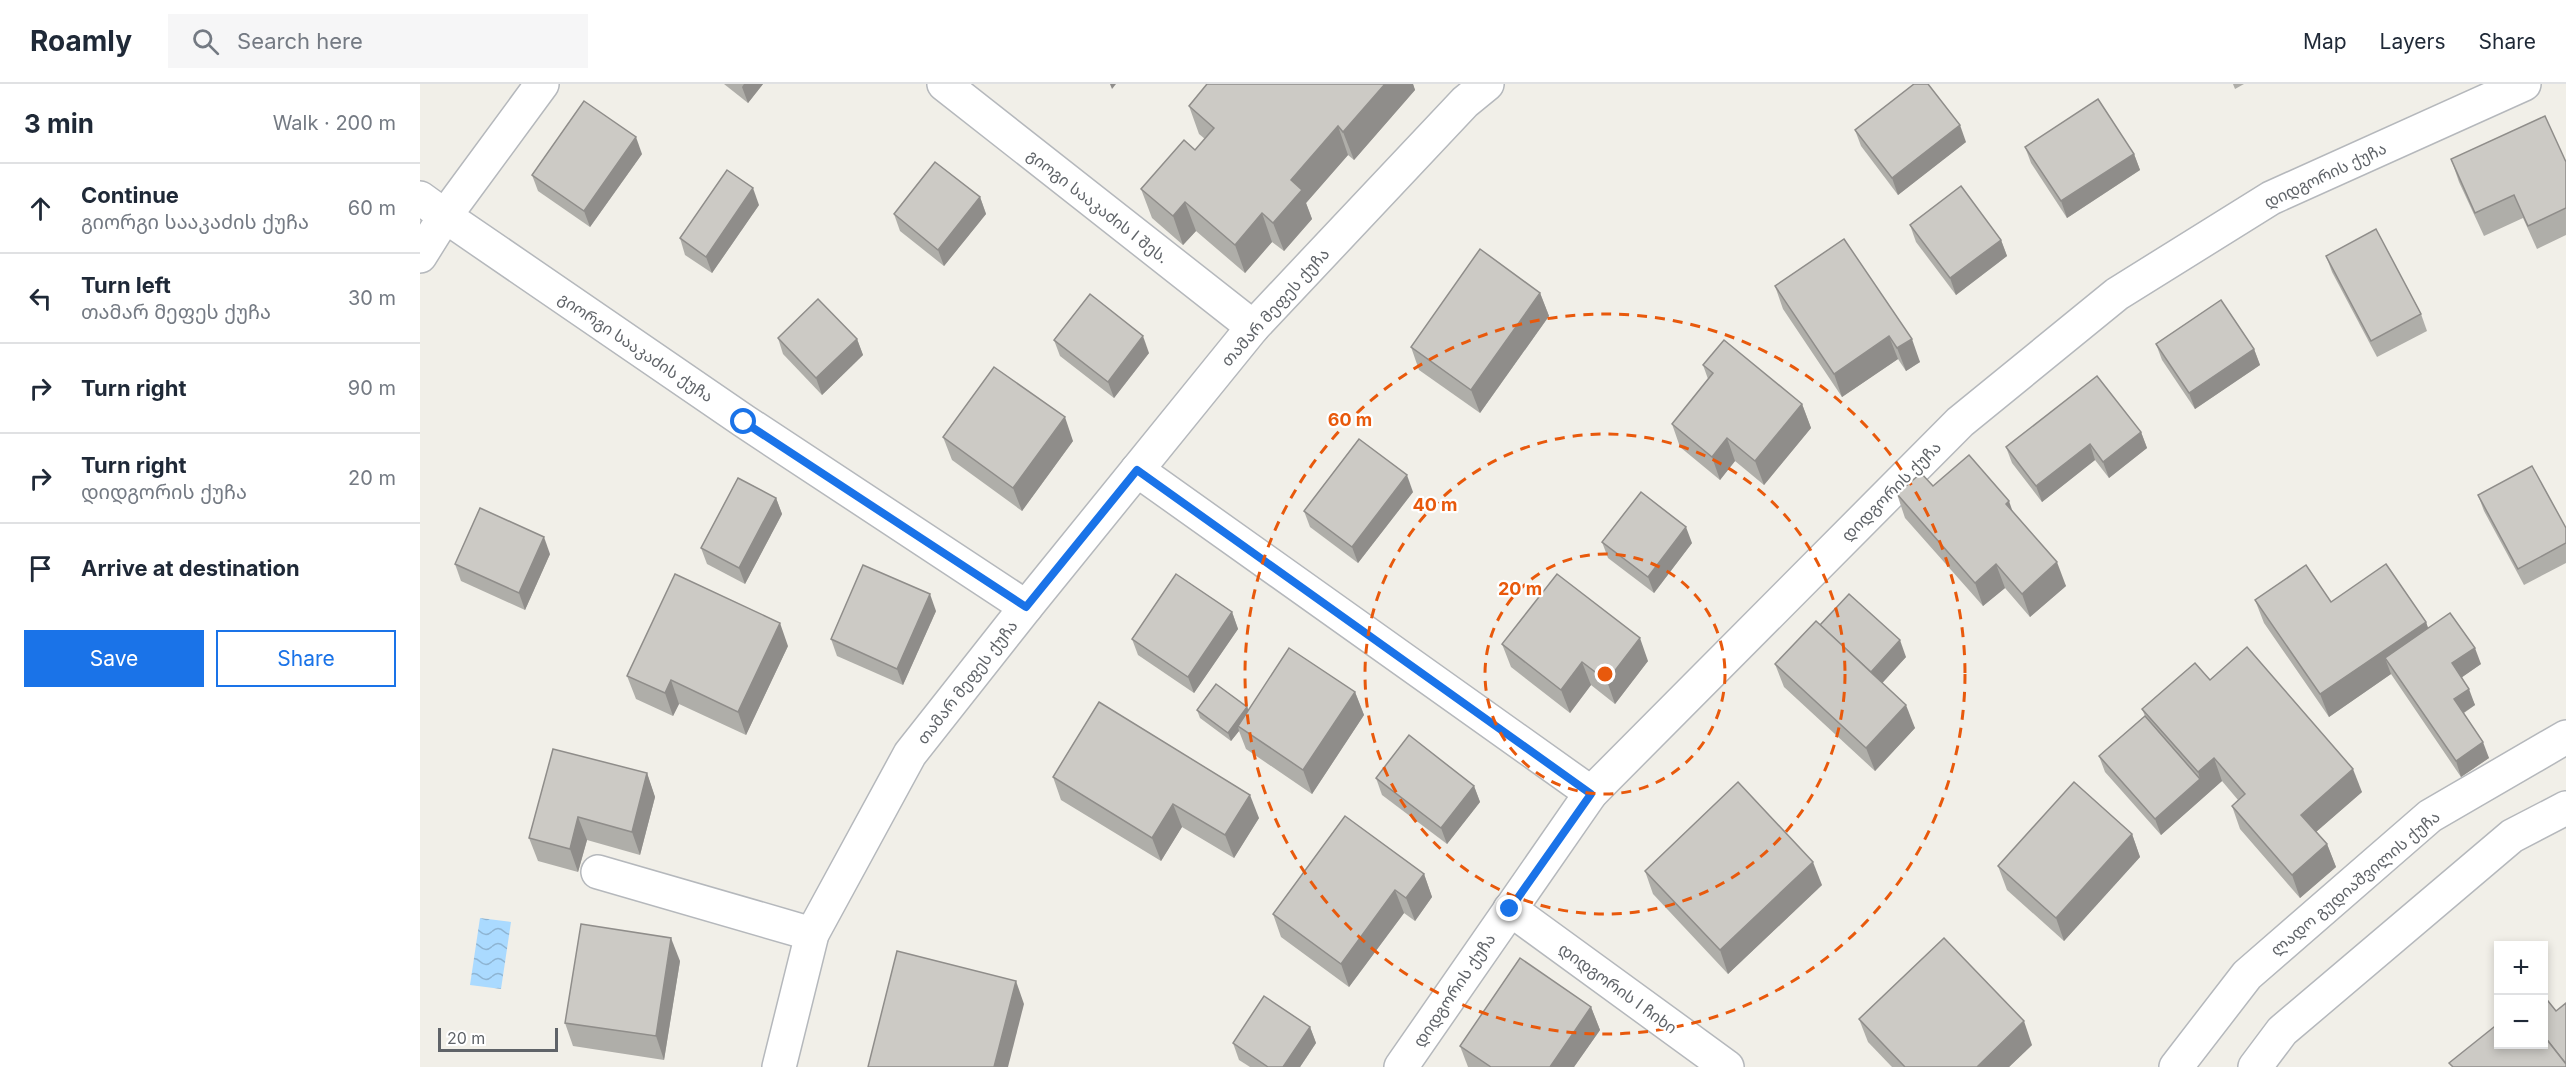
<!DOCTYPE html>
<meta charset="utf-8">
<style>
body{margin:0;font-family:Inter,"Noto Sans Georgian",sans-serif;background:#f6f6f7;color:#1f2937}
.controls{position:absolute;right:18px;bottom:18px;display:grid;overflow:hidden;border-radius:0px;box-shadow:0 3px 9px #0003}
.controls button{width:54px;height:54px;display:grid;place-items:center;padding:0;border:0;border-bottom:2px solid #e0e1e3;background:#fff;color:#1f2937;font:30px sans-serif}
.scale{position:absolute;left:18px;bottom:15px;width:120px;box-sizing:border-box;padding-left:6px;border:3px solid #5f6368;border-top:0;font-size:16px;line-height:21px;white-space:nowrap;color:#5f6368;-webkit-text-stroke:4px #fff;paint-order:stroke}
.stop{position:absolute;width:18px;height:18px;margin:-14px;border:4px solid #1a73e8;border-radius:50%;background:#fff}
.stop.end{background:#1a73e8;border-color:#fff;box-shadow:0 2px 6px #0008}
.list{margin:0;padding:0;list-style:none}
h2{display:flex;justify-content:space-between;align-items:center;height:78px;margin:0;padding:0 24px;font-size:26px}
h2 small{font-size:20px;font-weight:400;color:#747a83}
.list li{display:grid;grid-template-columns:39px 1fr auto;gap:18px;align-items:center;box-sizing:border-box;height:90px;padding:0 24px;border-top:2px solid #e0e1e3}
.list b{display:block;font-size:22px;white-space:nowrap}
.list p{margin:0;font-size:20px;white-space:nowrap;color:#747a83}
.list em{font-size:20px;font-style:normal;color:#747a83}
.actions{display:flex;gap:12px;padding:18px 24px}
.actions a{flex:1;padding:14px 0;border:2px solid #1a73e8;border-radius:0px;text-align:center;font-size:21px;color:#1a73e8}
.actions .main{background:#1a73e8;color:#fff}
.icon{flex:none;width:33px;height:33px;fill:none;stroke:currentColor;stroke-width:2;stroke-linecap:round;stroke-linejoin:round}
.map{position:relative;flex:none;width:2146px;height:983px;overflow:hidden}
header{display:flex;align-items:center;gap:36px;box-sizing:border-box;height:84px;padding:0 30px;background:#fff;border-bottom:2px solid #e0e1e3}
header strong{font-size:28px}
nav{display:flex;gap:33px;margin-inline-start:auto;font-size:21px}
.search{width:420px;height:54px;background:#f6f6f7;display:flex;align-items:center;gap:15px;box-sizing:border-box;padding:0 21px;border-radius:0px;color:#747a83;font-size:22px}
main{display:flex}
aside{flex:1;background:#fff}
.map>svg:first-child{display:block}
.water{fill:url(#water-waves)}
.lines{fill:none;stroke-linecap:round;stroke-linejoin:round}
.minor-casing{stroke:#b5b8bc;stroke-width:36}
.minor{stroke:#fff;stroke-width:33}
.wall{fill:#afaea9}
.shaded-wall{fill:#8f8d8a}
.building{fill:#cccac5;stroke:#8f8d8a;stroke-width:1.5}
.route{stroke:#1a73e8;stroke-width:8}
.ring{fill:none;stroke:#e8590c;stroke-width:3;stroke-dasharray:10 8}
.labels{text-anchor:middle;stroke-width:4.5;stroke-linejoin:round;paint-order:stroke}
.street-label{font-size:16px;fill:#5f6368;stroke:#fff}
.centre{fill:#e8590c;stroke:#fff;stroke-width:3}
.ring-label{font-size:18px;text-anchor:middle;font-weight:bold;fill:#e8590c;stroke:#fff;stroke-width:4.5;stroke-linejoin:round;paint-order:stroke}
</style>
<header>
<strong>Roamly</strong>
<div class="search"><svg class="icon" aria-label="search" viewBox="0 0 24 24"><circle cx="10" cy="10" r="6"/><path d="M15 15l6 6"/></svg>Search here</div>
<nav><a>Map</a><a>Layers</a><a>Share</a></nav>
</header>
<main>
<aside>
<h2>3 min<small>Walk · 200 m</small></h2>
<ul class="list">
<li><svg class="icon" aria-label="ahead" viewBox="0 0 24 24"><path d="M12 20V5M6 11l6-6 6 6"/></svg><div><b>Continue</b><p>გიორგი სააკაძის ქუჩა</p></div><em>60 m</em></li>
<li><svg class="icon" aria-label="left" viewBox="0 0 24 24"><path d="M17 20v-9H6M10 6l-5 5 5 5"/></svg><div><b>Turn left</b><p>თამარ მეფეს ქუჩა</p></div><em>30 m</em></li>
<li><svg class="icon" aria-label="right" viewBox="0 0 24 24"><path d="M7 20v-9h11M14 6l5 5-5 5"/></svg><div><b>Turn right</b></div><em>90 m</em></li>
<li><svg class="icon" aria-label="right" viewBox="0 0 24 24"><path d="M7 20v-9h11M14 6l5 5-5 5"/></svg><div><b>Turn right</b><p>დიდგორის ქუჩა</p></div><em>20 m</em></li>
<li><svg class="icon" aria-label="arrive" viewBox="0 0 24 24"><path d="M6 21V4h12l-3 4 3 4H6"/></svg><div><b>Arrive at destination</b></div></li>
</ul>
<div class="actions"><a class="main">Save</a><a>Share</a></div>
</aside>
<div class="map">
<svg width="2146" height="983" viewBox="0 0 2146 983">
<defs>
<pattern id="water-waves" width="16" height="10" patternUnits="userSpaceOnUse" patternTransform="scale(1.5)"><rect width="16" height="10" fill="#aadaff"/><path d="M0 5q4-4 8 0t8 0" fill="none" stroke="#8eb4d2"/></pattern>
</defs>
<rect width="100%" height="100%" fill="#f1efe8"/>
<polygon class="water" points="60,834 91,838 81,905 50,901"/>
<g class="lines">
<defs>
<g id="minor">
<polyline points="122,0 25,132 324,337 606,523"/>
<polyline points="524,0 833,243"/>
<polyline points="0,114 25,132 0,172"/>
<polyline points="717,386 1171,709"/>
<polyline points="178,788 392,850"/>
<polyline points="1090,825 1307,983"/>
<polyline points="359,983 392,850 490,670 606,523 833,243 1045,18 1067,0"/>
<polyline points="981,983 1171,709 1540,338 1697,210 1851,114 2104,0"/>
<polyline points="1756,983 1827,891 2010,732 2146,653"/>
<polyline points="1835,983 1862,947 2092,752 2146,724"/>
</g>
</defs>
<use href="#minor" class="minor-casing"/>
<use href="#minor" class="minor"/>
</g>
<g class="wall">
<polygon points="304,0 343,0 328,19"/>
<polygon points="787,0 993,0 995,6 934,76 928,71 886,119 892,135 864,167 852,158 825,189 776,147 763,161 732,134 721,105 775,66 785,55 779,50 769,22"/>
<polygon points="1813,0 1824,0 1815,5"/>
<polygon points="1435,46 1546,58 1478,111 1441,62"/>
<polygon points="1605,63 1714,70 1720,86 1647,134 1611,79"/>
<polygon points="222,70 170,143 118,107 112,91"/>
<polygon points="2031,75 2146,78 2146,151 2117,165 2103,134 2064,152 2039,98"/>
<polygon points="560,113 566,130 524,182 480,147 474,130"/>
<polygon points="339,121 292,189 265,171 260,154"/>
<polygon points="1490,141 1581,156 1587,172 1536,211 1496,158"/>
<polygon points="1424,155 1500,278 1486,287 1478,275 1422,313 1363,225 1355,202"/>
<polygon points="1906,172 2001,230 2007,247 1957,273 1912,188"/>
<polygon points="1120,209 1129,232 1060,329 999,286 991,263"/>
<polygon points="358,254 437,255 443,271 402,311 363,270"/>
<polygon points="634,256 729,269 694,314 640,272"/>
<polygon points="1736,260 1834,265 1840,281 1775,325 1742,276"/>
<polygon points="1283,281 1382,320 1391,344 1344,401 1315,377 1300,396 1260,363 1252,340 1288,295"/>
<polygon points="1721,348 1727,364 1689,394 1675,376 1622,418 1592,379 1586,363"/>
<polygon points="523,353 653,357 602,427 532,376"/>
<polygon points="1513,402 1593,429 1646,502 1610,533 1585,504 1563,522 1485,434 1477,410"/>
<polygon points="993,408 938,479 890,443 884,427"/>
<polygon points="2058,411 2146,444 2146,479 2104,501 2064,427"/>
<polygon points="356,414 362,430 325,500 287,480 281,464"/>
<polygon points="1182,458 1272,459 1234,509 1188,474"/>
<polygon points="130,470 105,526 41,497 35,480"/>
<polygon points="1835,516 2006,538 2008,544 2061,580 2042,593 2055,621 2044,629 2069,674 2041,693 1971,590 1909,633 1844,539"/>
<polygon points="516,527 483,601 417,572 411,555"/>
<polygon points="812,528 818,545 774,609 718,571 712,555"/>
<polygon points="1400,541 1486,573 1462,599 1495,644 1455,687 1364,603 1355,580"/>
<polygon points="1082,560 1228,577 1195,620 1171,601 1150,629 1091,583"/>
<polygon points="368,562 326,651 259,620 253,632 216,615 207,592"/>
<polygon points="1790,596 1942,708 1896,748 1907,760 1916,783 1880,814 1820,745 1812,722 1818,716 1802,697 1741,751 1685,688 1679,672 1725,632 1722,625"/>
<polygon points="935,608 944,631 892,710 826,665 819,647 811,657 780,634 777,626 827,623 829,626"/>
<polygon points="227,689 235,713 220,771 167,756 158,788 118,777 109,754"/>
<polygon points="633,693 839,734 814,774 762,743 741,777 641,716"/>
<polygon points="956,694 1054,702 1060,718 1027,760 962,711"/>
<polygon points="1712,750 1720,773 1644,857 1587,806 1578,782"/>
<polygon points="1225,787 1402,801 1308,890 1233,810"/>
<polygon points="1004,790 1012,813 995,837 984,829 929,903 861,853 853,830"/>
<polygon points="260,877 244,976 153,962 145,939"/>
<polygon points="1171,923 1180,946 1154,983 1048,983 1040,962"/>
<polygon points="1439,935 1612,961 1589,983 1472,983 1448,958"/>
<polygon points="890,943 896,959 880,983 830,983 819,976 813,959"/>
</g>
<g class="shaded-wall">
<polygon points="324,0 343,0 328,19 322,3"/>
<polygon points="690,0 696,0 692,5"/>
<polygon points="965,0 993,0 995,6 934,76 923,48"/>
<polygon points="1540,41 1546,58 1478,111 1472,94"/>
<polygon points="918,42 928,71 886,119 892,135 864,167 853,139 871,96"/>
<polygon points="216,53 222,70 170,143 164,127"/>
<polygon points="1714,70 1720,86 1647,134 1641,117"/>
<polygon points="333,104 339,121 292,189 286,173"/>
<polygon points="560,113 566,130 524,182 518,166"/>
<polygon points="765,118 776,147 763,161 753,132"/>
<polygon points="842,129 852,158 825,189 815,161"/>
<polygon points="1581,156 1587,172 1536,211 1530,194"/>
<polygon points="1120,209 1129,232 1060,329 1051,306"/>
<polygon points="723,252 729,269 694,314 688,298"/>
<polygon points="1469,252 1478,275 1422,313 1414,290"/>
<polygon points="437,255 443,271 402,311 396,294"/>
<polygon points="1492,255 1500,278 1486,287 1477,264"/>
<polygon points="1834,265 1840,281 1775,325 1769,309"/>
<polygon points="1382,320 1391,344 1344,401 1335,377"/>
<polygon points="645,333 653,357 602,427 593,404"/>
<polygon points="1721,348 1727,364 1689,394 1683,378"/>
<polygon points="1307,354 1315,377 1300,396 1292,373"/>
<polygon points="1670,360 1675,376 1622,418 1616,402"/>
<polygon points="987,391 993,408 938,479 932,463"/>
<polygon points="356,414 362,430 325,500 319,484"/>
<polygon points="1589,417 1597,440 1586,420"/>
<polygon points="1266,443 1272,459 1234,509 1228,493"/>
<polygon points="124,453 130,470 105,526 99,509"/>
<polygon points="1637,478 1646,502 1610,533 1602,510"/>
<polygon points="1576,480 1585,504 1563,522 1555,499"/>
<polygon points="510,510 516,527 483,601 477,585"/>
<polygon points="812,528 818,545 774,609 768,593"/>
<polygon points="2006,538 2014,561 1965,574 1971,590 1909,633 1900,610"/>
<polygon points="360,539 368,562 326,651 318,628"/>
<polygon points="1220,554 1228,577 1195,620 1187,597"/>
<polygon points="1480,556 1486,573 1455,607 1449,591"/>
<polygon points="2055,564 2061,580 2038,596 2032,579"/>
<polygon points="1162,578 1171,601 1150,629 1141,606"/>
<polygon points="251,596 259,620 253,632 245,609"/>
<polygon points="2049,605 2055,621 2040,631 2034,615"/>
<polygon points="935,608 944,631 892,710 883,686"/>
<polygon points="1486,621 1495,644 1455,687 1446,664"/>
<polygon points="827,623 830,631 818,642 819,647 811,657 808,649"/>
<polygon points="2063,658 2069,674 2041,693 2036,677"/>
<polygon points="1794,674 1802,697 1741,751 1735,735 1780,695 1778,688"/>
<polygon points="1933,685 1942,708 1889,754 1881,731"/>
<polygon points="227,689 235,713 220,771 212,748"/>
<polygon points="1054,702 1060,718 1027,760 1021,744"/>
<polygon points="830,711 839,734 814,774 805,751"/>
<polygon points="753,720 762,743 741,777 732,754"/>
<polygon points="158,733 167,756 158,788 150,765"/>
<polygon points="1712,750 1720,773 1644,857 1636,834"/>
<polygon points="1907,760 1916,783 1880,814 1872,791"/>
<polygon points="1393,778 1402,801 1308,890 1300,866"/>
<polygon points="1004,790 1012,813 995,837 986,814"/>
<polygon points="975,806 984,829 929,903 921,880"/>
<polygon points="251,854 260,877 244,976 236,952"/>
<polygon points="596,897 604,920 588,983 574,983"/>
<polygon points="1171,923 1180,946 1154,983 1130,983"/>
<polygon points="1604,937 1612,961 1589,983 1557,983"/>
<polygon points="890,943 896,959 880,983 863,983"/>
</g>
<g class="building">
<polygon points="787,0 965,0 923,48 918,42 871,96 882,106 853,139 842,129 815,161 765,118 753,132 721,105 764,56 775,66 794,44 769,22"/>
<polygon points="1494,0 1508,0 1540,41 1472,94 1435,46"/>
<polygon points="1678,15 1714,70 1641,117 1605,63"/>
<polygon points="164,17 216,53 164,127 112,91"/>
<polygon points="2125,32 2146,78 2146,124 2108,142 2094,111 2055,129 2031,75"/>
<polygon points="515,78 560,113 518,166 474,130"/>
<polygon points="307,86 333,104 286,173 260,154"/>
<polygon points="1541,102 1581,156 1530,194 1490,141"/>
<polygon points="1956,145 2001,230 1951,257 1906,172"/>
<polygon points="1424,155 1492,255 1477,264 1469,252 1414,290 1355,202"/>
<polygon points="1060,165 1120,209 1051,306 991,263"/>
<polygon points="670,210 723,252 688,298 634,256"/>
<polygon points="398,215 437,255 396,294 358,254"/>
<polygon points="1801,216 1834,265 1769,309 1736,260"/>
<polygon points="1304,256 1382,320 1335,377 1307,354 1292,373 1252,340 1293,289 1283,281"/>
<polygon points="574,283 645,333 593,404 523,353"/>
<polygon points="1677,292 1721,348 1683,378 1670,360 1616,402 1586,363"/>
<polygon points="939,355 987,391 932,463 884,427"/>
<polygon points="1549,371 1589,417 1586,420 1637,478 1602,510 1576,480 1555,499 1477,410 1501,389 1513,402"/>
<polygon points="2112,382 2146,444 2146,459 2098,485 2058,411"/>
<polygon points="318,394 356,414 319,484 281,464"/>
<polygon points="1221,408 1266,443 1228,493 1182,458"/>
<polygon points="60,424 124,453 99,509 35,480"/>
<polygon points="1966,480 2006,538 1900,610 1835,516 1886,481 1911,518"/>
<polygon points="443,481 510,510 477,585 411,555"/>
<polygon points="255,490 360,539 318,628 251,596 245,609 207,592"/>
<polygon points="756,490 812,528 768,593 712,555"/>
<polygon points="1137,490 1220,554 1187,597 1162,578 1141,606 1082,560"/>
<polygon points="1429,510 1480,556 1451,588 1400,541"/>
<polygon points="2030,529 2055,564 2032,579 2049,605 2034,615 2063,658 2036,677 1965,574"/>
<polygon points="1396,537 1486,621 1446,664 1355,580"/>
<polygon points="1827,563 1933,685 1881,731 1907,760 1872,791 1812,722 1825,710 1794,674 1778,688 1722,625 1775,579 1790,596"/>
<polygon points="869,564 935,608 883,686 818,642"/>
<polygon points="796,600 827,623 808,649 777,626"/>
<polygon points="679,618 830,711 805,751 753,720 732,754 633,693"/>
<polygon points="1725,632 1780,695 1735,735 1679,672"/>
<polygon points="989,651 1054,702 1021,744 956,694"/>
<polygon points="133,665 227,689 212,748 158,733 150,765 109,754"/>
<polygon points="1318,698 1393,778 1300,866 1225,787"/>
<polygon points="1654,698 1712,750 1636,834 1578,782"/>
<polygon points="925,732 1004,790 986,814 975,806 921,880 853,830"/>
<polygon points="161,840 251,854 236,952 145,939"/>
<polygon points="1524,854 1604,937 1557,983 1485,983 1439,935"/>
<polygon points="477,867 596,897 574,983 448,983"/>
<polygon points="1100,874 1171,923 1130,983 1071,983 1040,962"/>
<polygon points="844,912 890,943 863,983 848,983 813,959"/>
<polygon points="2124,912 2136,927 2146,919 2146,980 2124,952"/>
<polygon points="2079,939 2079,960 2124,960 2124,952 2146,980 2146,983 2033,983 2029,979"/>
</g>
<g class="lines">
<polyline class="route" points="324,338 606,523 717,386 1171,710 1090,825"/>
</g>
<g class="ring">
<circle cx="1185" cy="590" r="120"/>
<circle cx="1185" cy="590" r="240"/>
<circle cx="1185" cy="590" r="360"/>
</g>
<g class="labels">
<g class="street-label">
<text transform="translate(1905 91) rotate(-25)" y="6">დიდგორის ქუჩა</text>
<text transform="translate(678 122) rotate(38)" y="6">გიოგი სააკაძის I შეს.</text>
<text transform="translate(855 223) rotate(-48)" y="6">თამარ მეფეს ქუჩა</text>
<text transform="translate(216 263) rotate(34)" y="6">გიორგი სააკაძის ქუჩა</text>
<text transform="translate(1471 407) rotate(-45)" y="6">დიდგორის ქუჩა</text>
<text transform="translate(547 598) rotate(-52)" y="6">თამარ მეფეს ქუჩა</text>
<text transform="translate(1935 799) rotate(-40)" y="6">ლადო გუდიაშვილის ქუჩა</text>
<text transform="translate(1198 904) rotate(36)" y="6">დიდგორის I ჩიხი</text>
<text transform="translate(1034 906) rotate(-56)" y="6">დიდგორის ქუჩა</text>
</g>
</g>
<circle cx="1185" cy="590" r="9" class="centre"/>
<g class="ring-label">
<text x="930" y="342">60 m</text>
<text x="1015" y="427">40 m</text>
<text x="1100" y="511">20 m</text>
</g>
</svg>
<div class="controls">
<button>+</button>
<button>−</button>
</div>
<div class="scale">20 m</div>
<div class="stop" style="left:324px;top:338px"></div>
<div class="stop end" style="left:1090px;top:825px"></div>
</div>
</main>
